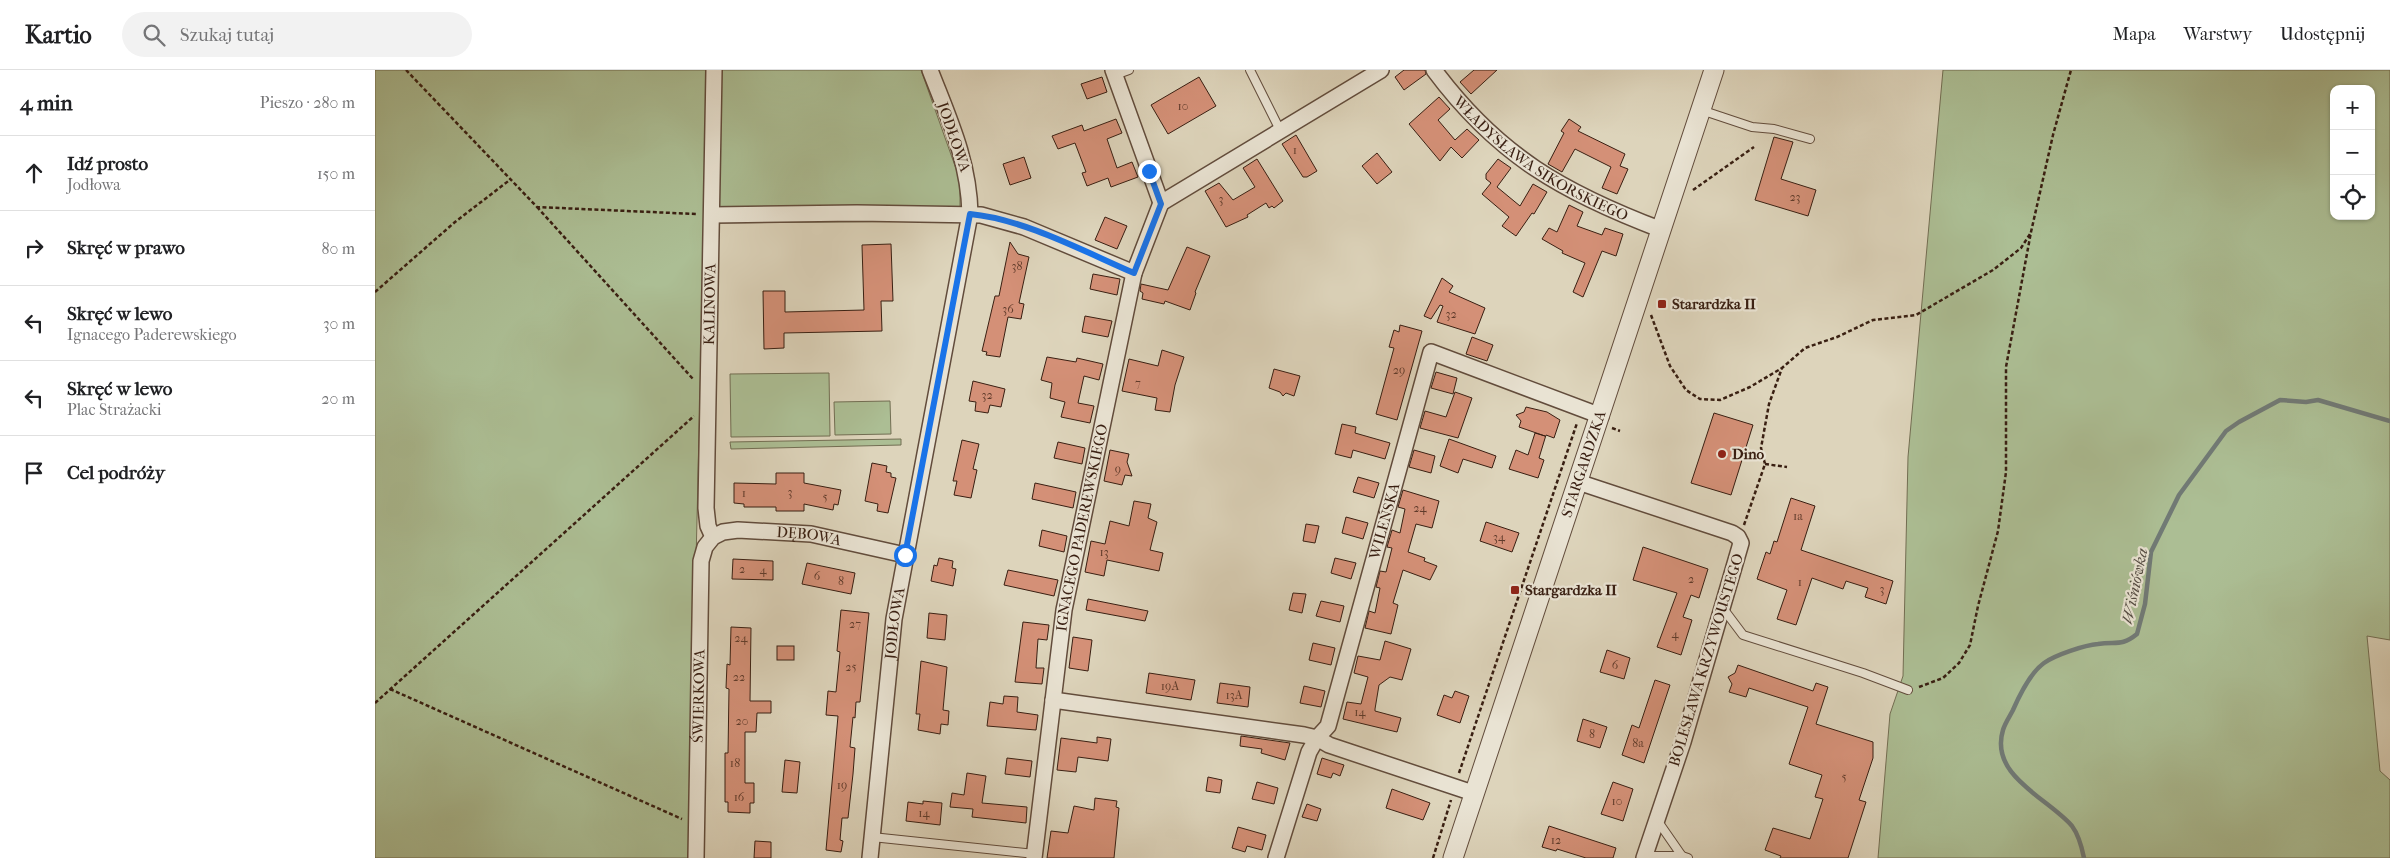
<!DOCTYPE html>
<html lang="pl">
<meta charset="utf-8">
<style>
body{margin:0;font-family:"IM FELL French Canon",serif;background:#f2f2f2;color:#202124}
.controls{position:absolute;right:15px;top:15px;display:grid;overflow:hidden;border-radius:10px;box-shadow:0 1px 4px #0004}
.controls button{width:45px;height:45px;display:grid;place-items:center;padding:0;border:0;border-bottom:1px solid #e0e0e0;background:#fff;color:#202124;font:25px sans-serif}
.stop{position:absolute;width:15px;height:15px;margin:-11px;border:4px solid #1a73e8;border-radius:50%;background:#fff}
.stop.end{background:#1a73e8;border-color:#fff;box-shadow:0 1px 5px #0008}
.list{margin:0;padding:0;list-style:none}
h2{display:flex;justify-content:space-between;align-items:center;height:65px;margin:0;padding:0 20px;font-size:21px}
h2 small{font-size:16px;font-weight:400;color:#757577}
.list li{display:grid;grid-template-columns:32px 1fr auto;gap:15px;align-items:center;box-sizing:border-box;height:75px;padding:0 20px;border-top:1px solid #e0e0e0}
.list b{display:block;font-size:19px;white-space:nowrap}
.list p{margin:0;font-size:16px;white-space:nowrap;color:#757577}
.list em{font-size:16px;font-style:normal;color:#757577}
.icon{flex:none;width:28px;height:28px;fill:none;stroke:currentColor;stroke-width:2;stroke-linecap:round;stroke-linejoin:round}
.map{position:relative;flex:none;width:2015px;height:788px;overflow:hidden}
header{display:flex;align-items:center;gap:30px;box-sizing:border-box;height:70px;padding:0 25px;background:#fff;border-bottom:1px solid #e0e0e0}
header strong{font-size:24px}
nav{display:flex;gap:28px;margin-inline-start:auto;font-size:18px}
.search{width:350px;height:45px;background:#f2f2f2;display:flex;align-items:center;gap:12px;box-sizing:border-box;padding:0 18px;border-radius:28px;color:#757577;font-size:19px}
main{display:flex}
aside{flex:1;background:#fff}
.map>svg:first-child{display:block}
.green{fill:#acbe94;stroke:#726e53;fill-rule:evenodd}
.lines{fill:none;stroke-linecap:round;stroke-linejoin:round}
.stream{stroke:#717a76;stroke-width:4.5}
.building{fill:#d49077;stroke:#391f12}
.service-casing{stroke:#624c3c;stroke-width:10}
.minor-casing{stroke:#624c3c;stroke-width:18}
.tertiary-casing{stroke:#624c3c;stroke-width:21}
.path{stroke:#391f12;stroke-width:2.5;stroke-dasharray:4 2.5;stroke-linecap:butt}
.service{stroke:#e9e3d3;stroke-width:8}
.minor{stroke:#e9e3d3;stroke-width:15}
.tertiary{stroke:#e9e3d3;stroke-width:19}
.route{stroke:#1a73e8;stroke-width:6}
.poi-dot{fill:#8f2418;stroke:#e9e3d3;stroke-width:2}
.labels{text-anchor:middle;stroke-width:4.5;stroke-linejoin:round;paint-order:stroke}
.number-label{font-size:12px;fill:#603b2b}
.street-label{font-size:15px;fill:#391f12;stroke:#e9e3d3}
.poi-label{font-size:15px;font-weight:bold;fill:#391f12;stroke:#e9e3d3;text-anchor:start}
.water-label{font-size:16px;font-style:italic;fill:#554c44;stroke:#e9e3d3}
</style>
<header>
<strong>Kartio</strong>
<div class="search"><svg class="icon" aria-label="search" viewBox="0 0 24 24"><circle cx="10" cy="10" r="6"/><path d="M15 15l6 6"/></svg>Szukaj tutaj</div>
<nav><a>Mapa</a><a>Warstwy</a><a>Udostępnij</a></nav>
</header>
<main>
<aside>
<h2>4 min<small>Pieszo · 280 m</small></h2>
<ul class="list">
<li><svg class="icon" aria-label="ahead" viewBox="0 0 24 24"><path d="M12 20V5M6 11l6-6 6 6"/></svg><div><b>Idź prosto</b><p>Jodłowa</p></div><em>150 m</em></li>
<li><svg class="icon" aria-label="right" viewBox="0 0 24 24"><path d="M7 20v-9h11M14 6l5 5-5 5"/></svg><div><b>Skręć w prawo</b></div><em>80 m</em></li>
<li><svg class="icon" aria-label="left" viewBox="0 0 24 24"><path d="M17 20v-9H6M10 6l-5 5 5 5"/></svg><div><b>Skręć w lewo</b><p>Ignacego Paderewskiego</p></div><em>30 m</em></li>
<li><svg class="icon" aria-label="left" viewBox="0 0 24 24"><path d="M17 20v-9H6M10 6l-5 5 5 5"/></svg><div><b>Skręć w lewo</b><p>Plac Strażacki</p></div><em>20 m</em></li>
<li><svg class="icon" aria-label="arrive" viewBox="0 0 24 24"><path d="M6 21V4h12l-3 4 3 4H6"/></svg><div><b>Cel podróży</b></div></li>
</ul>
</aside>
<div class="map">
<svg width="2015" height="788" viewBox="0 0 2015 788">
<rect width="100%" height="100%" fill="#ddd4bb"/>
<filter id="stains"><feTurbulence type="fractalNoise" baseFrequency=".004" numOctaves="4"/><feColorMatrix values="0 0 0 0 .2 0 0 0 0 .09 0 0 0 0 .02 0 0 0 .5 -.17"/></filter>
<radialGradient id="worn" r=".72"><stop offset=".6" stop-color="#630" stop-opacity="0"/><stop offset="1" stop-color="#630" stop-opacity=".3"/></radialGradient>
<g class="green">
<polygon points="0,0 546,0 585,110 585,151 329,153 314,788 0,788"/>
<path d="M1568 0H2015V570L1992 566 2005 701 2015 710V788H1503L1515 644 1528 606 1533 387ZM1959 19H1996V146H1959Z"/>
<polygon points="454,303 455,366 356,367 355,304"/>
<polygon points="515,331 516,364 460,365 459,332"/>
<polygon points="526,369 526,375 356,379 355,372"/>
</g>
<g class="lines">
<path class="stream" d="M1709 788C1707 778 1703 764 1697 756 1673 728 1614 706 1628 660 1630 653 1635 646 1638 640 1645 624 1655 603 1669 593 1680 585 1710 575 1723 574 1741 571 1746 577 1762 564L1770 534 1776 482 1804 425 1851 361 1864 352 1905 330 1931 332 1943 330 2015 351"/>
</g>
<g class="building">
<polygon points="1029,0 1050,0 1051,4 1029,20 1020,7"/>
<polygon points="1099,0 1122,0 1096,24 1085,12"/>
<polygon points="727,7 732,22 712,29 706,14"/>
<polygon points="824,7 841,36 793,64 776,35"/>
<polygon points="1064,27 1075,39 1063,50 1080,70 1092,59 1104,70 1087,88 1076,77 1065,91 1034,54"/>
<polygon points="741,49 747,63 732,69 742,98 757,92 763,107 736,117 733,108 712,116 707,103 711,102 700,73 683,79 677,66 707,55 709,61"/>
<polygon points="1194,49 1206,57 1203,61 1250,84 1245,96 1253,99 1242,124 1227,118 1236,97 1200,79 1187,102 1173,94 1189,63 1186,61"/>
<polygon points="921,65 942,101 932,107 928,107 907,74"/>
<polygon points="1399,67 1418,72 1406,109 1441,120 1433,146 1380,130"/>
<polygon points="1002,83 1017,102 1002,114 987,96"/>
<polygon points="649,87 656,108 635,115 628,94"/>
<polygon points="882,89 908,131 899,138 897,136 894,138 891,133 872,145 873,147 851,157 830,121 844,113 858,130 880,117 868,98"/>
<polygon points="1123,89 1136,98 1122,117 1145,136 1158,114 1172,122 1159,144 1157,143 1141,166 1127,156 1134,147 1107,124 1116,113 1111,109 1111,104"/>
<polygon points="1194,135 1208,142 1202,156 1227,165 1230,158 1248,164 1241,186 1227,181 1208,227 1198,222 1210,193 1187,183 1188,181 1167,169 1174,158 1182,162"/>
<polygon points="730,147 752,156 742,179 720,170"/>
<polygon points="635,172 643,184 654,187 644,233 649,234 646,249 633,247 625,287 611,285 612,282 607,281 620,226 624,226"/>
<polygon points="516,174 518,231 506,231 507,261 409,263 409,278 389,279 388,221 410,221 410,242 489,240 487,175"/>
<polygon points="812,177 835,186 820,222 821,223 815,240 790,231 789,234 767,229 768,223 765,221 766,214 793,220"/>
<polygon points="718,204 745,209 742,225 715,219"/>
<polygon points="1067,208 1078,216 1074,222 1110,238 1100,264 1062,252 1068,236 1065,235 1056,249 1049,246"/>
<polygon points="710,246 737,251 733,267 707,262"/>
<polygon points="1025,255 1047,261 1022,350 1001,344 1019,278 1014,277 1019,260 1024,262"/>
<polygon points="1097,267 1118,275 1112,291 1091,284"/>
<polygon points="787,280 809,287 800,315 795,342 780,340 782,328 747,321 754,289 783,296"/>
<polygon points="672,287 701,292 702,288 728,294 724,310 709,306 703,333 719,336 715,353 686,347 690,332 675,328 677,313 666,310"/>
<polygon points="899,299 925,306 919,326 911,323 908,326 905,322 894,318"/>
<polygon points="1061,302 1082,308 1078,324 1056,318"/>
<polygon points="598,311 630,319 626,337 615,335 613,343 600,341 601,332 594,331"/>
<polygon points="1080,322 1097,328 1083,368 1045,358 1050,341 1071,347"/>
<polygon points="1151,337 1172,342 1185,350 1179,368 1171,365 1164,388 1169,390 1163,408 1134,399 1141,380 1153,385 1160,363 1170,366 1144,357 1146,351 1141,345 1149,342"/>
<polygon points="1339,343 1378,355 1356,425 1316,413"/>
<polygon points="967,354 981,357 980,363 1015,373 1010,389 978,380 976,388 960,384"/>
<polygon points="1074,369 1121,386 1117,398 1088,389 1083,403 1065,396"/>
<polygon points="587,370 604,374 598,399 602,400 596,428 579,425 582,411 578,411"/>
<polygon points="683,372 710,378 707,394 679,388"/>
<polygon points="735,380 754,384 752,392 757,406 750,405 747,415 729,411"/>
<polygon points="1039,380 1060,386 1056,403 1034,397"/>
<polygon points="497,393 512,396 511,402 516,403 516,407 521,408 513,443 502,441 503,434 490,431"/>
<polygon points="401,403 429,403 429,413 466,420 463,435 459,434 458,440 429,434 429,441 401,441 401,437 369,437 369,434 359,433 359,413 401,414"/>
<polygon points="983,407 1004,413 999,428 978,422"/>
<polygon points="660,413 701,422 698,438 657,429"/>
<polygon points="1028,420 1064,431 1057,458 1041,454 1033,482 1050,488 1049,491 1062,496 1055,510 1028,500 1018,533 1023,535 1016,564 990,558 994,541 1000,543 1005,518 1001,517 1005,501 1011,502 1017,478 1012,477 1017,460 1025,463 1030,439 1023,437"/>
<polygon points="1416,428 1440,436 1426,480 1518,511 1511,534 1490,527 1493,518 1471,511 1468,519 1437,508 1421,555 1402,549 1412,520 1382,509 1391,482 1395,484 1399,471 1402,472"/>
<polygon points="759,431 776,434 773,448 782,452 775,480 788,483 784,501 732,490 729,506 710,502 716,471 730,474 735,451 754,456"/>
<polygon points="971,447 993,453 988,469 967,463"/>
<polygon points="1111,452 1144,463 1137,482 1105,471"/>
<polygon points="931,454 944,456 940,473 928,471"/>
<polygon points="667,460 692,466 689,482 664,476"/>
<polygon points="1268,477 1333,499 1324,528 1316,525 1308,547 1317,550 1306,585 1282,577 1302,523 1258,510"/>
<polygon points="564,488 578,491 577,498 581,499 578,516 556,511 559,495 562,496"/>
<polygon points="960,488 981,493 976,509 956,503"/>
<polygon points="358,489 398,491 398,510 357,509"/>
<polygon points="432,493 480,503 476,524 427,514"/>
<polygon points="633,500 683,510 679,526 629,515"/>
<polygon points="918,523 931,524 927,543 914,540"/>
<polygon points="713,529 773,541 770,551 711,540"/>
<polygon points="946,531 969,536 965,552 941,546"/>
<polygon points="466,540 494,543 485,632 481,632 480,648 478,647 475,677 480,678 478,704 473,748 467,748 465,770 468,771 466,782 451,780 463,646 451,645 453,621 461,622 465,582 462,581"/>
<polygon points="554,543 572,545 570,570 552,568"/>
<polygon points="648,552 674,555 672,570 663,569 661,598 669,598 667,614 640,612"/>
<polygon points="356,557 376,558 375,631 396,631 396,643 382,643 381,662 370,662 370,713 379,713 379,733 375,733 375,743 353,742 353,732 350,732 350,683 353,683 354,619 351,618 352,594 355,595"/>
<polygon points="698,567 717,570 713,601 694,598"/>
<polygon points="1010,571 1036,579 1027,610 1015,607 1004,615 1000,639 1000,641 1026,648 1022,662 968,649 972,632 986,634 993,607 979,603 983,586 1005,590"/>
<polygon points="938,573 960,578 956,595 934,590"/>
<rect x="402" y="576" width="17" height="14"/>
<polygon points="1232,580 1255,588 1249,609 1225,602"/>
<polygon points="546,591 572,597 568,640 574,641 573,655 566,654 565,664 543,660 545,644 541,644"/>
<polygon points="1363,595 1438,621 1441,613 1453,617 1441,654 1498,672 1498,688 1484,730 1491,732 1473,788 1405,788 1406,786 1390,780 1398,758 1435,769 1448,729 1440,727 1447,705 1414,694 1433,637 1374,618 1371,627 1354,622 1357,614 1353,607 1360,603"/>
<polygon points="774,603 820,610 816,630 771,623"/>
<polygon points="1280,610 1295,615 1269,693 1247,685 1257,655 1264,658"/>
<polygon points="845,613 875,617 873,637 842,633"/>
<polygon points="929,616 950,621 946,637 925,633"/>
<polygon points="1080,621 1094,626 1085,653 1062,645 1069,625 1077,628"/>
<polygon points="629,626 643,627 642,642 663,645 661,660 612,656 615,632 628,634"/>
<polygon points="1208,649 1232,657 1225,678 1202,671"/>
<polygon points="866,666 915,673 910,690 886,683 887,679 865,676"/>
<polygon points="722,667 736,669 733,691 703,687 701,702 682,700 686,668 722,673"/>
<polygon points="632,688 657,691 655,707 630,704"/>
<polygon points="947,688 969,695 965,706 958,703 956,708 942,704"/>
<polygon points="410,690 425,692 422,723 407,722"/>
<polygon points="592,703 611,706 607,733 652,737 651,753 597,747 598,739 575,737 577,723 589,725"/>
<polygon points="833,707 847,710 845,723 831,721"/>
<polygon points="882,712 903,718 899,734 877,729"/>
<polygon points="1238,712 1258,719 1248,751 1226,744"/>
<polygon points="1017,719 1055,733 1048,750 1011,738"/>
<polygon points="720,728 742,731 741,737 744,738 739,788 672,788 676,761 693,763 699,736 719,740"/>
<polygon points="548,731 567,733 565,755 531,751 533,732 548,734"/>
<polygon points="932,734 946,739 942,751 927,747"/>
<polygon points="1174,756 1241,778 1238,788 1211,788 1182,779 1181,781 1167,777"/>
<polygon points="863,757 891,765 887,780 872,776 870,782 857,778"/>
<polygon points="380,771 396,772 396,788 379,788"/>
</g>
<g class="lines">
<defs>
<g id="service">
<polyline points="875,0 906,62"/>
<polyline points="740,5 754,0"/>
<polyline points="1326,40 1377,57 1399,59 1435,69"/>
<polyline points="1347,537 1368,565 1488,603 1533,620"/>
<polyline points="1282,750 1307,786 1313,788"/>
<polyline points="497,767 660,784"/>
<polyline points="1270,786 1307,786"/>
</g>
<g id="minor">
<polyline points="738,0 786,133"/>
<path id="s1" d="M1059 0C1123 86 1189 123 1287 160"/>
<polyline points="786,133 1006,0"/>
<polyline points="337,145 482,143 606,145 649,157 759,203"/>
<polyline points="1203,412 1357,463 1363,467 1366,473 1308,672 1269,788"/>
<path id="s2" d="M338 467 333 456 331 438 339 0"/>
<polyline points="678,630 929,665 942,668 954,675 1098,723"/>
<path id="s3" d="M321 788 326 491 330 477 338 467 348 462 363 460 436 464 530 485"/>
<path id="s4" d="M495 788 519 549 595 144C594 91 574 49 555 0"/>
<path id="s5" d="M659 788 689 540 759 203 786 133"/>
<path id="s6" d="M901 788 934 682 942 668 953 656 1056 282 1226 346"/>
</g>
<g id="tertiary">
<path id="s7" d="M1078 788 1339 0"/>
</g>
</defs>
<use href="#service" class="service-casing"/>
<use href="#minor" class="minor-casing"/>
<use href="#tertiary" class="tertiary-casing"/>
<g class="path">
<polyline points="31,0 162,137 321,144"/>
<polyline points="1318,120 1379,77"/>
<polyline points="162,137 318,309"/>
<polyline points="0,222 80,152 136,109"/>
<polyline points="1276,245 1295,296 1311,320 1325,329 1345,330 1375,317 1407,298 1430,278 1462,267 1498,250 1541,245 1618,200 1646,178 1655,164"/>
<polyline points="1237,358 1245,361"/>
<polyline points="1390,394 1412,397"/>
<polyline points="1369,455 1390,394 1386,378 1394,334 1407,298"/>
<polyline points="1544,617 1568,608 1584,593 1595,575 1603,536 1623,461 1631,402 1631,297 1656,162 1678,65 1696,0"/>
<polyline points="15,619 307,749"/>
<polyline points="0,633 319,346"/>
<polyline points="1084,703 1202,353"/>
<polyline points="1058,788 1076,730"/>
</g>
<use href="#service" class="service"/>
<use href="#minor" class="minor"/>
<use href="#tertiary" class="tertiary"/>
</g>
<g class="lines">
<path class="route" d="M530 485 595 144C649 149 710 182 759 203L786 134 774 101"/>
</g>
<g class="poi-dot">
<rect x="1282" y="229" width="10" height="10" rx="2.5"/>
<circle cx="1347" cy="384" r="5"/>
<rect x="1135" y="515" width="10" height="10" rx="2.5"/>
</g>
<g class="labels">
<g class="number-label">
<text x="808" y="40">10</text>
<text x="920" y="84">1</text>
<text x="1420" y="131">23</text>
<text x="846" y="133">3</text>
<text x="642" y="200">38</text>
<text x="633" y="243">36</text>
<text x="1076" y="248">32</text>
<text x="1024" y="304">29</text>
<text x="763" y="317">7</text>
<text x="612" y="329">32</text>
<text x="743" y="403">9</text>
<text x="415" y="426">3</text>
<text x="369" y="427">1</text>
<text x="450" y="431">5</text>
<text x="1045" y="442">24</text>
<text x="1423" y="450">1a</text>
<text x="1124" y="471">34</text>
<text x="729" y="486">13</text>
<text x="367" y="503">2</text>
<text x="388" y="504">4</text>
<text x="442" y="510">6</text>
<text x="1316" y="513">2</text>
<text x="466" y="515">8</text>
<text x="1425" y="516">1</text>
<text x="1507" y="523">3</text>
<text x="480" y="558">27</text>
<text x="1300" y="568">4</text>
<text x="366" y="572">24</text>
<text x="1240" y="599">6</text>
<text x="476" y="601">25</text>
<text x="364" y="611">22</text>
<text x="795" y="620">19A</text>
<text x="859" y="629">13A</text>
<text x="985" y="646">14</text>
<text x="367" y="655">20</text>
<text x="1217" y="668">8</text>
<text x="1263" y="677">8a</text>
<text x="360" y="697">18</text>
<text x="1469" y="711">5</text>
<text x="467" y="719">19</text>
<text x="364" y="731">16</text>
<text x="1242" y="735">10</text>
<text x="549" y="747">14</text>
<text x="1181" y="774">12</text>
</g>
<g class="street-label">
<text transform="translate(579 67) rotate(71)" y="5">JODŁOWA</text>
<text dy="5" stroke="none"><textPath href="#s1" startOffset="141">WŁADYSŁAWA SIKORSKIEGO</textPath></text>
<text dy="5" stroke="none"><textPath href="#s2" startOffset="234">KALINOWA</textPath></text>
<text dy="5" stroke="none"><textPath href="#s7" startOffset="415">STARGARDZKA</textPath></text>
<text dy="5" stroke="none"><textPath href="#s6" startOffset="356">WILEŃSKA</textPath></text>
<text dy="5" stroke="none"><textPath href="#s5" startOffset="334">IGNACEGO PADEREWSKIEGO</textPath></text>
<text dy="5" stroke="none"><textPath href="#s3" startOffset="422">DĘBOWA</textPath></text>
<text dy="5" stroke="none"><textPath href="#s4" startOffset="236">JODŁOWA</textPath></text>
<text transform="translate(1331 590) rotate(-73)" y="5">BOLESŁAWA KRZYWOUSTEGO</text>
<text dy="5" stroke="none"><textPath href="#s3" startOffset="162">ŚWIERKOWA</textPath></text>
</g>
<g class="poi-label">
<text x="1297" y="239">Starardzka II</text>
<text x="1357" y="389">Dino</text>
<text x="1150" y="525">Stargardzka II</text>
</g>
<g class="water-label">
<text transform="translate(1759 516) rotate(-78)" y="6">Wiśniówka</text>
</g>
</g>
<rect width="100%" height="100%" filter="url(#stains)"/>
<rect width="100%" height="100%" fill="url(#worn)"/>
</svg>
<div class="controls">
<button>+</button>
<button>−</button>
<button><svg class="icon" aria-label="locate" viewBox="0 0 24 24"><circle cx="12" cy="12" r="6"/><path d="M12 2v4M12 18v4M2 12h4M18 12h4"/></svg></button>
</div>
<div class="stop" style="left:530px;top:485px"></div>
<div class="stop end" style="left:774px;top:101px"></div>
</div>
</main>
